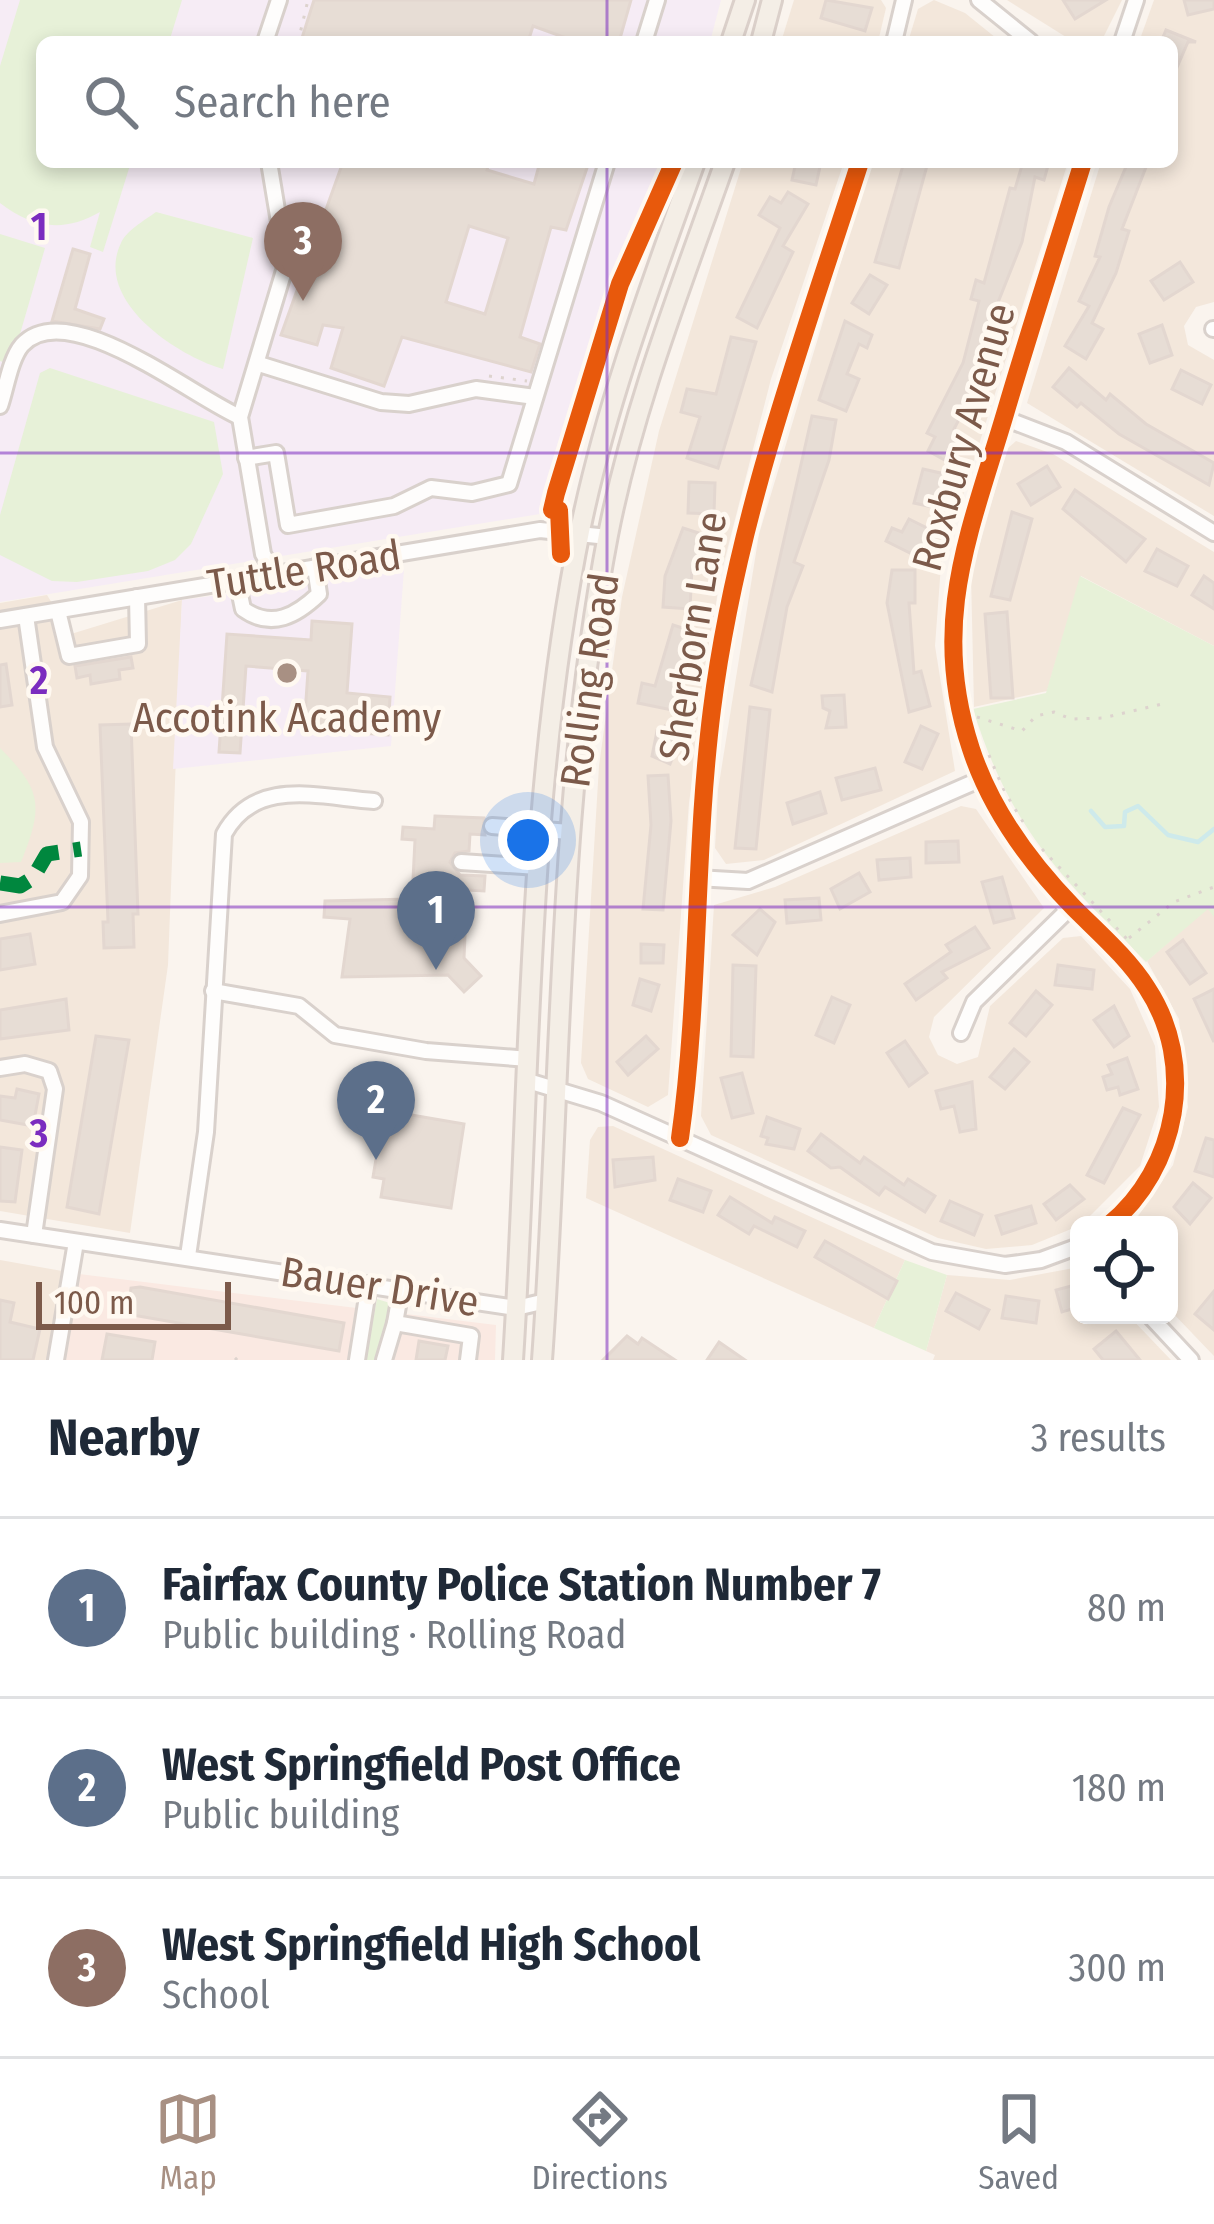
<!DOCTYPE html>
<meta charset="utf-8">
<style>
body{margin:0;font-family:"Fira Sans Condensed",sans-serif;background:#f2f2f3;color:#1f2937}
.controls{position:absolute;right:36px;bottom:36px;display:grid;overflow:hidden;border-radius:18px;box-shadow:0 6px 18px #0003}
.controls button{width:108px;height:108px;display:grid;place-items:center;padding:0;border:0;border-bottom:3px solid #e0e1e3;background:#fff;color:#1f2937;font:60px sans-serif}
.scale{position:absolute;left:36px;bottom:30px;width:195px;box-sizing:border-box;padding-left:12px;border:6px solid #7c5a4a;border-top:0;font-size:33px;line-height:42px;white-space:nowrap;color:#7c5a4a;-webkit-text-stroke:9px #fff9f1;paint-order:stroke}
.you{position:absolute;left:528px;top:840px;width:42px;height:42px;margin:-30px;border:9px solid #fff;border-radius:50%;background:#1a73e8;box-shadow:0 0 0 18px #1a73e833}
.badge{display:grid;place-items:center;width:78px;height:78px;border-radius:50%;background:#a89083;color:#fff;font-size:39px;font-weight:700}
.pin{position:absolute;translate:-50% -99px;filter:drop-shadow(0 3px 6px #0008)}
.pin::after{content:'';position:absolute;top:63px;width:42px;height:36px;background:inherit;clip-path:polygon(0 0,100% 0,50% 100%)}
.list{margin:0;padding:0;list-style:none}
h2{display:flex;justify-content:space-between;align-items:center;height:156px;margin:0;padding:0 48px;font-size:51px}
h2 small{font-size:39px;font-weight:400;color:#747a83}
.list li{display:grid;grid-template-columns:78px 1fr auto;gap:36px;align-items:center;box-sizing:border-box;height:180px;padding:0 48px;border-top:3px solid #e0e1e3}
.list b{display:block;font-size:45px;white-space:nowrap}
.list p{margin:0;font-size:39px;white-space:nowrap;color:#747a83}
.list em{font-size:39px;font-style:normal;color:#747a83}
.icon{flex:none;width:66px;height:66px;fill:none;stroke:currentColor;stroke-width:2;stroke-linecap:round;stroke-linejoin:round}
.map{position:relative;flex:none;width:1214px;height:1360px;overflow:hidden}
.search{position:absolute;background:#fff;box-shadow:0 6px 18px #0003;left:36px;right:36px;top:36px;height:132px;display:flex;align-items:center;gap:30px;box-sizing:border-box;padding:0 42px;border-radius:18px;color:#747a83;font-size:45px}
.sheet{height:696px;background:#fff}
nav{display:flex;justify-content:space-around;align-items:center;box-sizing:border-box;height:168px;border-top:3px solid #e0e1e3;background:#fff;font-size:33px;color:#747a83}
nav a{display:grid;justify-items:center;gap:6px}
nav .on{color:#a89083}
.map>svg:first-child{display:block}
.residential{fill:#f3e7db}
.commercial{fill:#fae9e2}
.education{fill:#f6ecf5}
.green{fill:#e7f1d8}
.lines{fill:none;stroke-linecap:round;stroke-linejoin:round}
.stream{stroke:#ceeaeb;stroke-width:4.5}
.building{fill:#e7ddd5;stroke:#e3d7d0;stroke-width:3;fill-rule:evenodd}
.minor-casing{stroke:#d9d1cc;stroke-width:20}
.major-casing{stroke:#dbd0ca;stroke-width:24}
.path{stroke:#ddd3ce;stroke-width:3;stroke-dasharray:3 9;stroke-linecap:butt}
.minor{stroke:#fefdfc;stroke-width:14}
.major{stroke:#f4eee6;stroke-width:18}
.quiet{stroke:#00873e;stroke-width:15;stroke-dasharray:30 15;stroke-linecap:butt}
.cycleway-casing{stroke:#fff9f1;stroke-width:26}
.cycleway{stroke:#e8590c;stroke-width:18}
.grid{fill:none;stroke:#7b2cbf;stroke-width:3;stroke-opacity:0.55}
.poi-dot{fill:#a89083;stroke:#fff9f1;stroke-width:4.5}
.labels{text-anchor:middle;stroke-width:9;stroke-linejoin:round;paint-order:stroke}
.street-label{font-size:42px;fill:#7c5a4a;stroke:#fff9f1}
.poi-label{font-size:42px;fill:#7c5a4a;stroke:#fff9f1}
.grid-label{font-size:39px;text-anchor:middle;font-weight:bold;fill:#7b2cbf;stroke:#fff9f1;stroke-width:9;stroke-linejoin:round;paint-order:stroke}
</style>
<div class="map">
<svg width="1214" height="1360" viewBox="0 0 1214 1360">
<rect width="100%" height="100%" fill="#faf4ee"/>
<g class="residential">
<polygon points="794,0 881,0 886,8 878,42 781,42"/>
<polygon points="934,0 965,13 1001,42 908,42 918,9"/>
<polygon points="1007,0 1122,0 1101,42 1074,42"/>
<polygon points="1154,0 1214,0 1214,302 1196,307 1184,326 1188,345 1214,360 1214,516 1027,403 1101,162 1172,162 1172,42 1139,42"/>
<polygon points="743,162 844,162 771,379 719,582 689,803 668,1095 648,1107 588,1079 581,1063 599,766 622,597 659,431"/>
<polygon points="871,162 1068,162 941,565 935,646 955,771 764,860 726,864 715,848 718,790 759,534"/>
<polygon points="1016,441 1053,454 1214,552 1214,646 1081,576 1047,691 974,707 971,575 1007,449"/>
<polygon points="47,595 71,634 182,600 168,965 130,1233 0,1211 0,603"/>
<polygon points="961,806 976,809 1044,908 934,1017 929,1037 938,1055 957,1064 978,1057 990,1006 1063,938 1081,936 1130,989 1155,1046 1159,1107 1140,1166 1081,1225 1032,1245 986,1249 938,1238 711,1135 701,1116 714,905 775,887"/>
<polygon points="1209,907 1214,914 1214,1356 1169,1309 1169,1225 1132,1225 1173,1165 1188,1107 1179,1019 1147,961"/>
<polygon points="613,1126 905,1260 874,1328 586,1198 590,1140 598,1127"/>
<polygon points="0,1260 79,1274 66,1360 0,1360"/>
<polygon points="1079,1267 1079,1315 1128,1315 1171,1360 933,1360 935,1355 926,1351 947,1275 1010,1280"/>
</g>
<polygon class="commercial" points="79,1274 496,1325 495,1360 66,1360"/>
<g class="education">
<polygon points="0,0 721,0 710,42 42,42 42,162 677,162 596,330 552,512 0,602"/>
<polygon points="404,569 391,746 173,769 182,600"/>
</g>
<g class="green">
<path d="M20 0H182L169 42H42V162H131L103 252 90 247 100 212C64 233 32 228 0 203V66Z"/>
<path d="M156 212 253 238 223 369C178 356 93 301 121 243 126 231 145 220 156 212Z"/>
<polygon points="0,234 45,248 11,365 0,361"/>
<polygon points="50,368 214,422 223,474 191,544 175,560 148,571 77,582 52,581 0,555 0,515 40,373"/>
<path d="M1080 576 1214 646V917L1208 909 1146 962C1060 876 1010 828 973 709L1046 693Z"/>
<path d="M0 748C43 791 43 807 21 862L0 863Z"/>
<polygon points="905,1260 947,1275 926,1351 874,1328"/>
<polygon points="377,1299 393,1304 380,1360 365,1360"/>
</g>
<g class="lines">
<polyline class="stream" points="1091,811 1105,827 1124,826 1125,812 1138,806 1168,835 1198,842 1214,829"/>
</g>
<g class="building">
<polygon points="314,0 631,0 619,42 577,42 533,26 528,42 307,42 301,41"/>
<polygon points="826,0 872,8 865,31 821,18"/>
<polygon points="1063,0 1106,0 1075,19"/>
<polygon points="1184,0 1214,0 1214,9 1188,15"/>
<polygon points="1166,30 1196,42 1188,42 1172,79 1172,42 1161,42"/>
<path d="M343 162H489L487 170 534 184 540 162H589L566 230 551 227 520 337 540 344 531 372 402 337 384 386 331 368 343 328 323 325 317 345 281 335ZM469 226 508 238 485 314 446 302Z"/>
<polygon points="796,162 821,162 816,185 792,180"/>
<polygon points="904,162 928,162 899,268 875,262"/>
<polygon points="1023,162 1049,162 1044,180 1035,177 1022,242 991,320 977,385 954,429 964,435 950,463 928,451 935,437 927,433 963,363 979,301 971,299 976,280 984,283 1010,188 1015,189"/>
<polygon points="1128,162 1148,162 1122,229 1129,231 1116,273 1092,323 1103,329 1086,359 1065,346 1089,306 1079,301 1100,257 1095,256 1109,207"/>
<polygon points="788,192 808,204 783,246 793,252 757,328 737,317 780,228 759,215 770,197 781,203"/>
<polygon points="73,249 90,254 75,309 104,319 100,329 52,321"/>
<polygon points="1180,262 1193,282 1164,300 1151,281"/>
<polygon points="870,275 887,285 869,314 852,303"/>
<polygon points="845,321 872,335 867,348 859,344 847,374 859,379 846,411 819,400"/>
<polygon points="1162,325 1172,355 1150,363 1139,334"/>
<polygon points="731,337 756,342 718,468 687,458 700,417 681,412 687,389 716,394"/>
<polygon points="1069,368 1106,400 1110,394 1146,424 1214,463 1209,485 1119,434 1081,403 1077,407 1053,387"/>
<polygon points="1181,370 1211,385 1202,404 1172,389"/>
<polygon points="812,416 836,420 829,460 794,562 803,566 787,607 772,692 751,685"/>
<polygon points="1047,466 1060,487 1031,505 1018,484"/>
<polygon points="923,469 945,474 937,508 914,503"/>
<polygon points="689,482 715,483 714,514 688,513"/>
<polygon points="1075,490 1145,539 1126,562 1063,509"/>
<polygon points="1012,512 1032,519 1010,600 991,596"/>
<polygon points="909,519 931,530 918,557 886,541 892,528 902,532"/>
<polygon points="683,528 708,536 698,569 692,567 690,609 663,607 665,576"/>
<polygon points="1157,549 1188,566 1177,586 1145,571"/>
<polygon points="892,570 915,570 915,603 909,603 914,673 921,671 930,706 909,712 887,603"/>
<polygon points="1204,576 1214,583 1214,609 1192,595"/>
<polygon points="1007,612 1013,698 991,698 985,614"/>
<polygon points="312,621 352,624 347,693 390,697 388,735 304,729 308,671 246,666 240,753 219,752 227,634 311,640"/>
<polygon points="673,625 692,631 672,710 638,703 642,683 655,686"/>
<polygon points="131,657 133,668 119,670 120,679 91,684 90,675 77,678 75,666"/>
<polygon points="6,664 12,705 0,707 0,665"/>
<polygon points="844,695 846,727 826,728 830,711 823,708 822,696"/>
<polygon points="750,707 770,710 756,849 735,848"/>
<polygon points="131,724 138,914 133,914 134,947 104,948 103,922 108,922 100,725"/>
<polygon points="665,726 683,734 670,764 652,756 657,731 662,733"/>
<polygon points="921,726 938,734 922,769 905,762"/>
<polygon points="875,768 881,790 842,800 836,778"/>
<polygon points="668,775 671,821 663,910 643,909 651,825 648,776"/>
<polygon points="820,792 826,813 793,824 787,803"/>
<polygon points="435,816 484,818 485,835 470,834 469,851 455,853 450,862 460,875 485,876 484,891 467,890 464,958 481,976 464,992 448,975 342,977 350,919 324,917 325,901 412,899 415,840 402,839 403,827 434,829"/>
<polygon points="958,841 959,862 926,863 926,842"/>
<polygon points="910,858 911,877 879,880 877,860"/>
<polygon points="859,873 870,892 840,909 831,889"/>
<polygon points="1002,877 1014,918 994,923 982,882"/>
<polygon points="819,898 821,920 787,923 785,900"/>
<polygon points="760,909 775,922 757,955 733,935"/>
<polygon points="975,927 989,948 942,972 947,978 916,1000 905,984 951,952 946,945"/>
<polygon points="30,934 35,964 0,970 0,939"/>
<polygon points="1183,940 1206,973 1190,984 1167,952"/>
<polygon points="641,944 664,945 663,963 641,963"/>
<polygon points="733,965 756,966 753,1057 731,1056"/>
<polygon points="1058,965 1094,970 1092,989 1055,985"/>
<polygon points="640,979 659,985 651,1011 633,1005"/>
<polygon points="1214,989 1214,1042 1194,999"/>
<polygon points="1036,991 1052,1005 1026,1036 1010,1023"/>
<polygon points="832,997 850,1005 834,1043 816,1035"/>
<polygon points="66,999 69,1030 0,1039 0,1010"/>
<polygon points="1114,1006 1129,1036 1114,1047 1094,1020"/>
<polygon points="96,1036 129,1040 99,1214 67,1207"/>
<polygon points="646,1036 658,1049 628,1075 617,1062"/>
<polygon points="905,1041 927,1073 909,1086 887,1053"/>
<polygon points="1014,1049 1029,1062 1005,1089 990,1077"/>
<polygon points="1127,1058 1138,1089 1120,1095 1118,1087 1107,1090 1103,1077 1112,1074 1108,1065"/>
<polygon points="742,1073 753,1113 732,1118 721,1078"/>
<polygon points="972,1082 976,1129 960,1132 954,1106 941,1109 936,1091"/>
<polygon points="17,1089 39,1094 33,1126 0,1120 0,1096 15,1098"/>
<polygon points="1123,1108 1140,1115 1104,1183 1087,1175"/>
<polygon points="394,1112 464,1124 451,1208 381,1197 384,1179 373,1177 382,1123 392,1125"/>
<polygon points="767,1117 800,1129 794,1149 766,1144 768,1138 761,1136"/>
<polygon points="821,1134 860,1163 864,1157 904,1185 908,1179 935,1196 925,1212 885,1187 879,1195 840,1167 831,1168 808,1151"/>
<polygon points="1206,1138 1214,1140 1214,1177 1195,1171"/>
<polygon points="0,1147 22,1150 15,1202 0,1201"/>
<polygon points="653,1157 655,1180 615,1187 613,1160"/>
<polygon points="678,1179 711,1191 703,1212 670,1200"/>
<polygon points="1193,1183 1211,1198 1190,1224 1174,1207"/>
<polygon points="1070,1185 1084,1199 1056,1220 1044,1204"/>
<polygon points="730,1197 772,1223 775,1217 805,1231 797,1247 754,1226 749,1234 718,1215"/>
<polygon points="950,1201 982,1215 974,1235 941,1221"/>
<polygon points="1031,1206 1036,1223 1002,1234 996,1216"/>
<polygon points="825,1241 897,1281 888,1299 815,1257"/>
<polygon points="1079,1284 1079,1307 1062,1312 1056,1290"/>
<polygon points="140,1287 344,1323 339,1351 127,1314 131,1288"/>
<polygon points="1214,1291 1214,1330 1195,1314"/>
<polygon points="956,1293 989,1310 979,1329 946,1311"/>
<polygon points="1006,1296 1039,1301 1036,1323 1002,1318"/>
<polygon points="0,1300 14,1303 10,1322 40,1329 33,1360 0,1360"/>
<polygon points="1116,1331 1140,1360 1103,1360 1094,1349"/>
<polygon points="107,1334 155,1342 152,1360 102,1360"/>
<polygon points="627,1336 638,1344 642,1338 675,1360 603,1360"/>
<polygon points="419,1341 448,1346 445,1360 416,1360"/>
<polygon points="719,1342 745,1360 707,1360"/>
</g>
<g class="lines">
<defs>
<g id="minor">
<polyline points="979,0 1031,42"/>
<polyline points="265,42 279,0"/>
<polyline points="644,42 657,0"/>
<polyline points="894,42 904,0"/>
<polyline points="1122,42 1136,0"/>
<polyline points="269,162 286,264 240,417 263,554 274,574"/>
<path d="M1083 162C1057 246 1030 329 1005 414 970 532 929 623 971 749 991 810 1029 862 1074 908 1099 933 1128 958 1147 988 1197 1064 1178 1168 1109 1225"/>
<polyline points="1213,329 1214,329"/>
<polyline points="259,364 381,402 409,404 476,389 535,397"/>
<path d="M0 406C6 389 10 359 22 345 67 295 193 397 240 417"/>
<polyline points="1004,418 1066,442 1214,533"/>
<polyline points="246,458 276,453 288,525 394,506 431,488 472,493 509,484 607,162"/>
<path d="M237 580 243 609C272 630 297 615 319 594L315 567"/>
<polyline points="58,611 69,656 138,644 137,597"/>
<polyline points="0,620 540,530 608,537"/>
<polyline points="492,826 570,832"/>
<polyline points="461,862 538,867"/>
<polyline points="697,878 748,881 981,779"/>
<polyline points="0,914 62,902 80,876 81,822 45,747 26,616"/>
<polyline points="213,991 299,1006 335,1035 426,1051 529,1059"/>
<polyline points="961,1033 974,1002 1072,906"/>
<polyline points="0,1068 25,1064 49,1071 55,1089 34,1235"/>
<polyline points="528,1081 601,1103 932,1252 1005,1265 1041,1260 1079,1246"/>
<path d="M680 1138C700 996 694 851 712 709 736 519 802 343 860 162"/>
<polyline points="0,1230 516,1308 546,1301"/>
<path d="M188 1256 206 1132 224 834C255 777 318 797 374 801"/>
<polyline points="401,1289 395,1323 471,1336 468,1360"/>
<polyline points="1149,1315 1191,1360"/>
<polyline points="56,1360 76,1242"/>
<polyline points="357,1360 369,1284"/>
<polyline points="384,1360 395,1323"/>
</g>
<g id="major">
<polyline points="731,42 745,0"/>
<polyline points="761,42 772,0"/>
<path d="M513 1360C531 1083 525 800 581 526 607 401 652 282 695 162"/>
<path d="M542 1360C562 1085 556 807 608 535 633 407 682 284 725 162"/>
</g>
</defs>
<use href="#minor" class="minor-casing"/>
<use href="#major" class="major-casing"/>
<g class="path">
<polyline points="298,42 308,0"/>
<polyline points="489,376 527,381"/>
<polyline points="977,717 1022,731 1036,716 1054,712 1071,719 1103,718 1162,704"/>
<polyline points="989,755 1004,791"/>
<polyline points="1009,799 1023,822"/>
<polyline points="1042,849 1127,939"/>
<polyline points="1129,938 1174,902 1214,887"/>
<polyline points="235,1360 240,1355"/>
</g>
<use href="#minor" class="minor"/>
<use href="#major" class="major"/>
<polyline class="quiet" points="0,883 20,886 33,878 47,854 81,849"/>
<defs>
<g id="cycleway">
<path d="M1083 162C1057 246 1030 329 1005 414 970 532 929 623 971 749 991 810 1029 862 1074 908 1099 933 1128 958 1147 988 1197 1064 1178 1168 1109 1225"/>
<polyline points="561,554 559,510 552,510 556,493 620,284 674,162"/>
<path d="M680 1138C700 996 694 851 712 709 736 519 802 343 860 162"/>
</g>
</defs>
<use href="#cycleway" class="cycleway-casing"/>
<use href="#cycleway" class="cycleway"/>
</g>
<path class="grid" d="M607 0V42M607 162V1360M0 453H1214M0 907H1214"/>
<circle class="poi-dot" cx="287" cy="673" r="12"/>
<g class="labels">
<g class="street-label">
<text transform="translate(963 437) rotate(-74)" y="15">Roxbury Avenue</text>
<text transform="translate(304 569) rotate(-9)" y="15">Tuttle Road</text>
<text transform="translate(692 636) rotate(-81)" y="15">Sherborn Lane</text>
<text transform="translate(589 680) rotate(-82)" y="15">Rolling Road</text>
<text transform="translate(380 1286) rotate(9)" y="15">Bauer Drive</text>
</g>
<g class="poi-label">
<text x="287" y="732">Accotink Academy</text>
</g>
</g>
<g class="grid-label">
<text x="39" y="240">1</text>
<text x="39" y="694">2</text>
<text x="39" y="1147">3</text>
</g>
</svg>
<div class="controls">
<button><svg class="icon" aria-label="locate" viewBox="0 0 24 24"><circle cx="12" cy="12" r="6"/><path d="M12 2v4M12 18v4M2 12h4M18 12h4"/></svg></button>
</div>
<div class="scale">100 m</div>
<div class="you"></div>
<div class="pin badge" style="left:436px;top:970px;background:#5c6f8a">1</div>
<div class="pin badge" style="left:376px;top:1160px;background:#5c6f8a">2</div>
<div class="pin badge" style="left:303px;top:301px;background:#8d6e63">3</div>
<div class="search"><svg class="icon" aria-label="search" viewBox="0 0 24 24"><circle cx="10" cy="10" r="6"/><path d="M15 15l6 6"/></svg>Search here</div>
</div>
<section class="sheet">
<h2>Nearby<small>3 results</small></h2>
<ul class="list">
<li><span class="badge" style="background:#5c6f8a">1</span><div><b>Fairfax County Police Station Number 7</b><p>Public building · Rolling Road</p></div><em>80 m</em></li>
<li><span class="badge" style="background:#5c6f8a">2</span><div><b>West Springfield Post Office</b><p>Public building</p></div><em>180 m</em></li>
<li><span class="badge" style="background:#8d6e63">3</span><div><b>West Springfield High School</b><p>School</p></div><em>300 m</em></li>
</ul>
</section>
<nav>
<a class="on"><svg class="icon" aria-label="map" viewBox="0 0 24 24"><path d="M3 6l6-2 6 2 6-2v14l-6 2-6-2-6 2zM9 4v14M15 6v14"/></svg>Map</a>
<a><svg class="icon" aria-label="directions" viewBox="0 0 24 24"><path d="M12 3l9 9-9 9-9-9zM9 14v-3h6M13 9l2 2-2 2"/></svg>Directions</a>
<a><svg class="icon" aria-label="saved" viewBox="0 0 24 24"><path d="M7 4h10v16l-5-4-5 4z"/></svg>Saved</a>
</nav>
